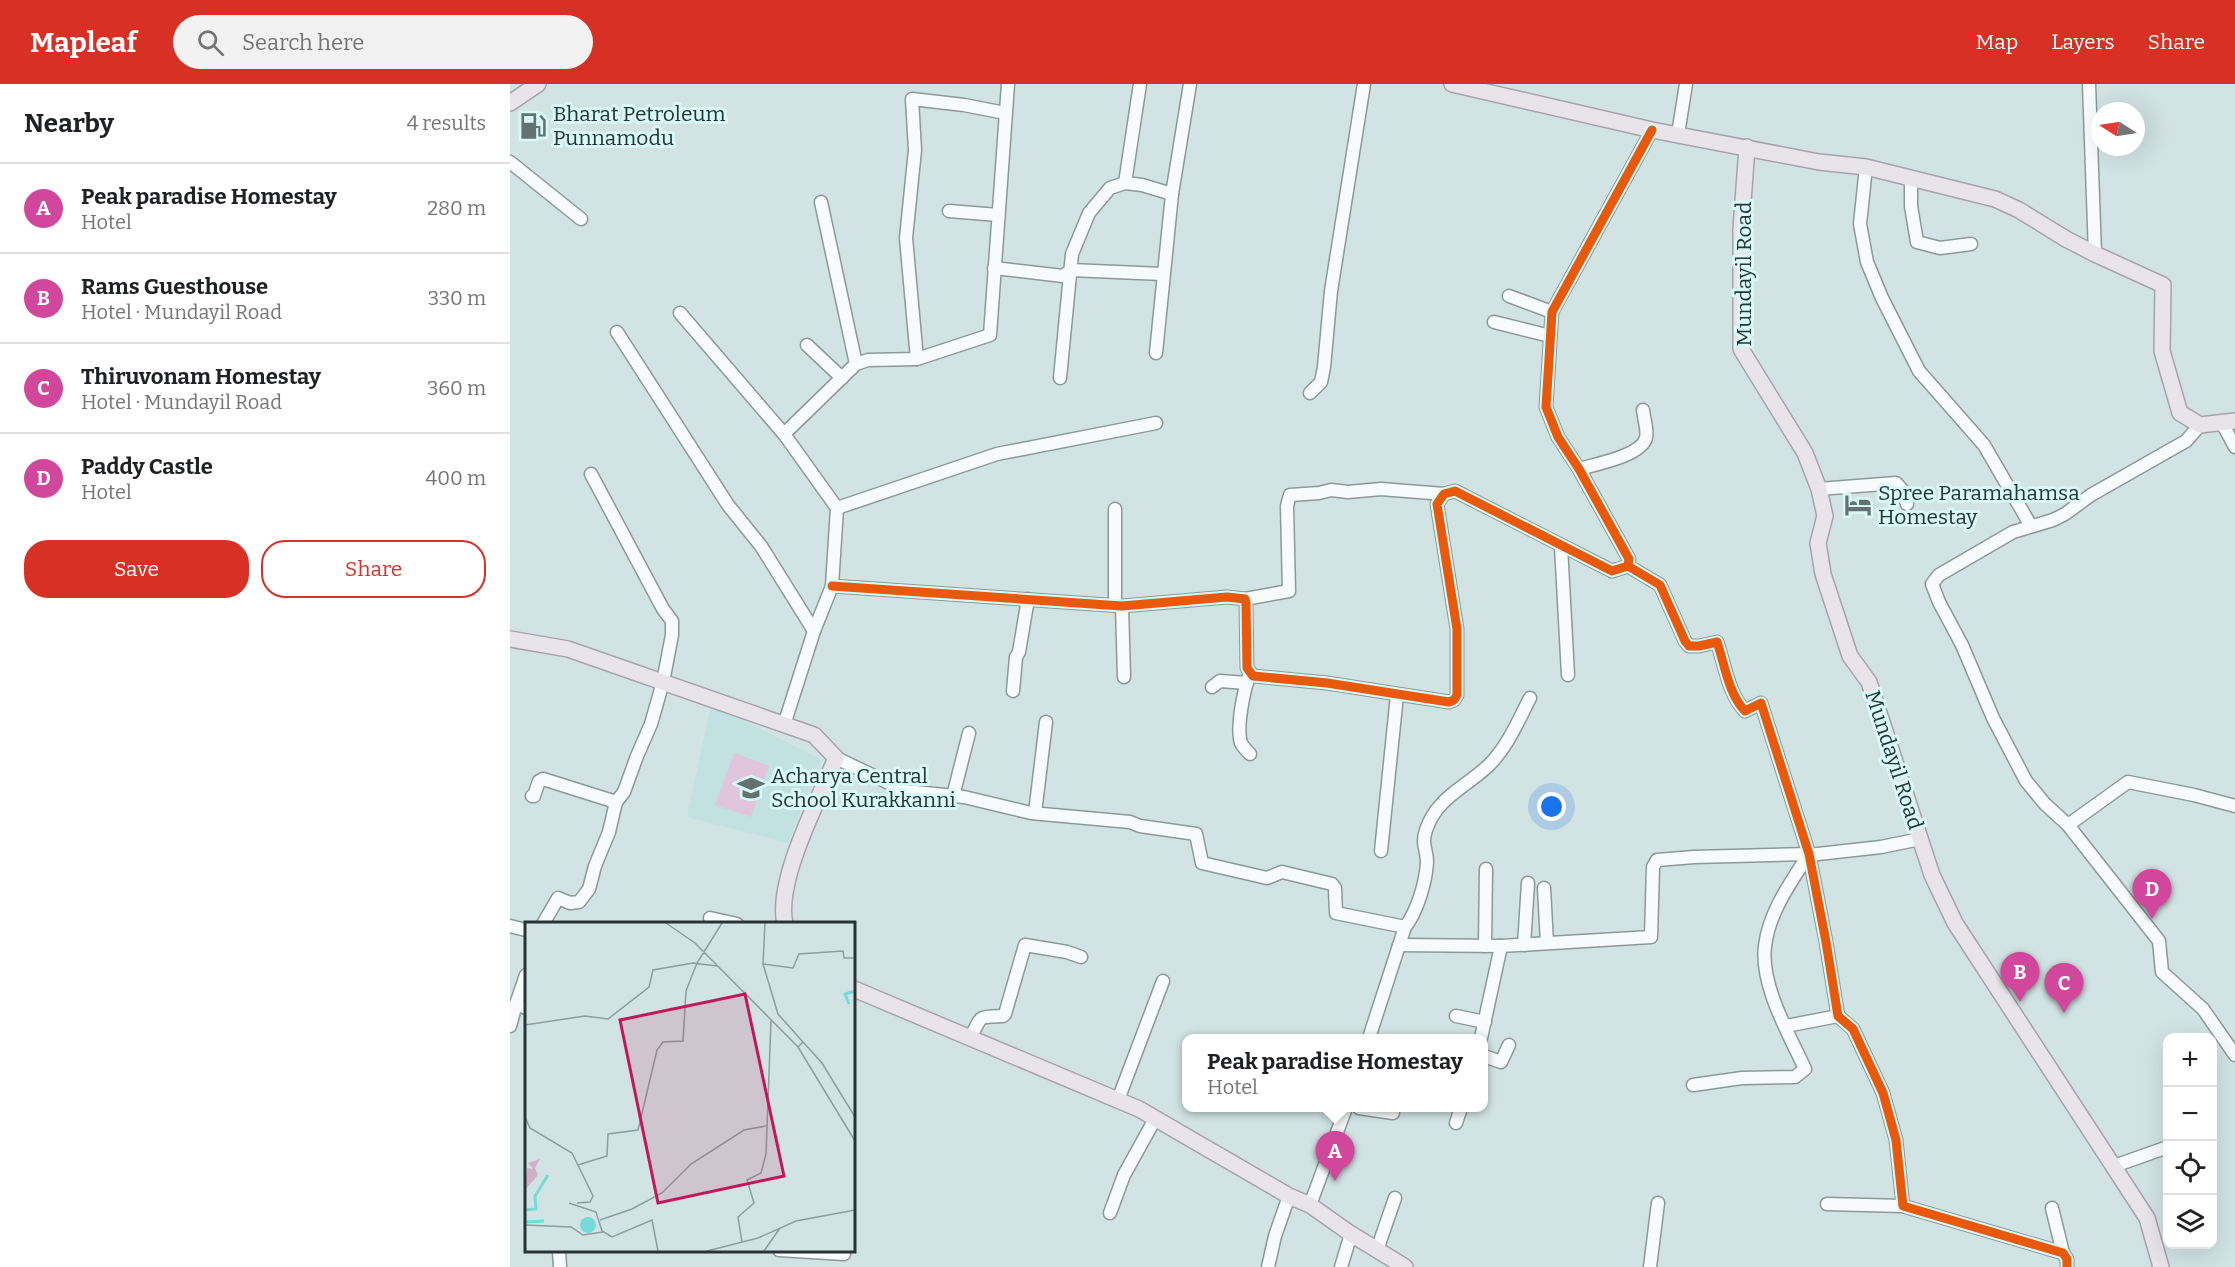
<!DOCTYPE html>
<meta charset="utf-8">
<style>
body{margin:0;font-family:Bitter,serif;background:#f2f2f2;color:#202124}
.controls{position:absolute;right:18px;bottom:18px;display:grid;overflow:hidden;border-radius:12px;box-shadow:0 6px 24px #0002}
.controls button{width:54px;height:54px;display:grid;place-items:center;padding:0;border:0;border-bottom:2px solid #e0e0e0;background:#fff;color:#202124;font:30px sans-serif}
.compass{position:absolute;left:1581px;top:18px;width:54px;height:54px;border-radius:50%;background:#fff;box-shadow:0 6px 24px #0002;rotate:282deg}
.you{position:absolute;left:1042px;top:723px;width:21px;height:21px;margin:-15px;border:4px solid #fff;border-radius:50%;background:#1a73e8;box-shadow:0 0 0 9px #1a73e833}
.badge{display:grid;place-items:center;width:39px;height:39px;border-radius:50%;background:#d93025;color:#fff;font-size:20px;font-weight:700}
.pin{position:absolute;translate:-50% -50px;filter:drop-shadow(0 2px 3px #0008)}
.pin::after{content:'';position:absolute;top:32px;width:21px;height:18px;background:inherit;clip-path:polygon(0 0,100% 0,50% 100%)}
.popup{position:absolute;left:672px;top:950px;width:306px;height:78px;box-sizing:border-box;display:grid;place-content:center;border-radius:12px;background:#fff;filter:drop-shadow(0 2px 4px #0005);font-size:20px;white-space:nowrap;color:#757577}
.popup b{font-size:22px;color:#202124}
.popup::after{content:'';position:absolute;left:50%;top:100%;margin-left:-12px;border:12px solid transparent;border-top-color:#fff}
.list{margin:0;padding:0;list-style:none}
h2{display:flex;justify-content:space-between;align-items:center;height:78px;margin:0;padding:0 24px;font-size:26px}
h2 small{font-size:20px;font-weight:400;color:#757577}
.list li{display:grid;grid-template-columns:39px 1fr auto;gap:18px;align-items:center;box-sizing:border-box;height:90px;padding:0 24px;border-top:2px solid #e0e0e0}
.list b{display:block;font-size:22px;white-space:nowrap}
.list p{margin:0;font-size:20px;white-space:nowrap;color:#757577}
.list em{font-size:20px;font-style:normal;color:#757577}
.actions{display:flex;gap:12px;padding:18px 24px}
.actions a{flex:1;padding:14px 0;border:2px solid #d93025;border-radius:24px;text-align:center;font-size:21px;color:#d93025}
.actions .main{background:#d93025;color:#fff}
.icon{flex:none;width:33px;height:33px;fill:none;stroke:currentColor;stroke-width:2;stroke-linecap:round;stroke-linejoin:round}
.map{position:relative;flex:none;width:1725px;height:1183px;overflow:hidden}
header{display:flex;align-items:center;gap:36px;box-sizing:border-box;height:84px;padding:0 30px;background:#d93025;color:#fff}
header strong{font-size:28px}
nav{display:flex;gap:33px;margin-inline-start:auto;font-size:21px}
.search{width:420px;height:54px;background:#f2f2f2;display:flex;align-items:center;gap:15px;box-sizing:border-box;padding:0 21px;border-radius:33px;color:#757577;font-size:22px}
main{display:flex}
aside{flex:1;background:#fff}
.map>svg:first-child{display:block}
.built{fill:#c2e1e1}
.green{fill:#e1c5dd}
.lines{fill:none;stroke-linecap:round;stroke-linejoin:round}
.minor-casing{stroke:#8c9999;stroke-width:15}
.major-casing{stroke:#a7a3ac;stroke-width:18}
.minor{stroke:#f8fbfb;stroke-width:12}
.major{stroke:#e9e4e9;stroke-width:15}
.cycleway-casing{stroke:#d7f9f8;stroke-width:13}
.cycleway{stroke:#e8590c;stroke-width:9}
.labels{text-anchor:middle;stroke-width:6;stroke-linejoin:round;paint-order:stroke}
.poi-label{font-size:21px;fill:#273434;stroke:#d7f9f8;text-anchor:start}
.street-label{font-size:21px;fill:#273434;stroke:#d7f9f8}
.inset-river{fill:none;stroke:#76dad9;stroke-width:3}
.inset-road{fill:none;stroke:#8e9d9d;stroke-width:1.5}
.view{fill:#c2185b;fill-opacity:0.15;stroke:#c2185b;stroke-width:3}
.inset-edge{fill:none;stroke:#273434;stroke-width:3}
</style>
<header>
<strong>Mapleaf</strong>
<div class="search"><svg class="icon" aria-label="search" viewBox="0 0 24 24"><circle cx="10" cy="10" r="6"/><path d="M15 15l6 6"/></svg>Search here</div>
<nav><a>Map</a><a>Layers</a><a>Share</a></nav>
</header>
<main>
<aside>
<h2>Nearby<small>4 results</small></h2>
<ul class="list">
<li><span class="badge" style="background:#d1479c">A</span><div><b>Peak paradise Homestay</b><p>Hotel</p></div><em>280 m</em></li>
<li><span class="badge" style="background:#d1479c">B</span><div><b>Rams Guesthouse</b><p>Hotel · Mundayil Road</p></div><em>330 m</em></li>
<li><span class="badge" style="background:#d1479c">C</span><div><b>Thiruvonam Homestay</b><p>Hotel · Mundayil Road</p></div><em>360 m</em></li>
<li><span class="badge" style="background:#d1479c">D</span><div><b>Paddy Castle</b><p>Hotel</p></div><em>400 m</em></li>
</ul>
<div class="actions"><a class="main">Save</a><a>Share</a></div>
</aside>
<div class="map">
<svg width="1725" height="1183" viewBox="0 0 1725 1183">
<rect width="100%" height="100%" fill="#d2e3e3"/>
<polygon class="built" points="201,621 311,675 278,759 177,733"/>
<polygon class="green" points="224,669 259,682 241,733 205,721"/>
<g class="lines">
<defs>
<g id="minor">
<polyline points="630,0 615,99 632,101 662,110 646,269"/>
<polyline points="1579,0 1585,170"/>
<path d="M1142 46 1042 228 1036 323 1048 353 1069 385 1119 475 1118 482 1150 501 1175 557 1179 562H1189L1207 558C1215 581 1218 609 1235 627L1251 619 1299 770 1316 858 1328 932 1343 945 1373 1009 1386 1056 1393 1122 1553 1169 1557 1175V1183"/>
<polyline points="1168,50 1176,0"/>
<polyline points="0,78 71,135"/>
<polyline points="1356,83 1350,140 1357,178 1372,214 1409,287 1474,361 1521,442"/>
<polyline points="1401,93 1401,122 1407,158 1430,164 1461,160"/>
<polyline points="662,110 680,0"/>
<polyline points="311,118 346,280"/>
<polyline points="439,127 488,131"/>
<polyline points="484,184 553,192 561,186 652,190"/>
<polyline points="999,212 1042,228"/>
<polyline points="170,229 274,350"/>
<polyline points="984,238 1040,252"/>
<polyline points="107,248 218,421 251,462 304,547"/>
<polyline points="297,261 332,294"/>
<polyline points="407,275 396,154 405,66 402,15 454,21 495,29"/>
<polyline points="550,294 562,170 579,129 600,104 615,99"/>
<polyline points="800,309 811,298 814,283 821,207 854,0"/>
<polyline points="1712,339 1725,363"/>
<polyline points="1690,341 1676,357 1581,411 1555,430 1543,436 1503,448 1429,491 1422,500 1429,518 1452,561 1483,634 1516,697 1535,720 1558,741 1649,857 1652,888 1693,925 1725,971"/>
<path d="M1069 385C1086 380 1131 372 1136 354 1138 347 1134 335 1133 326"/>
<polyline points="1309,405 1386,399 1393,407 1397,420"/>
<polyline points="327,424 487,370 646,339"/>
<polyline points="605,425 605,521"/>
<polyline points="1051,462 1058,591"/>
<polyline points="322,502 612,522 717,513 735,515 736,519 737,584 743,592 817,599 939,618 944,616 947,611 947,545 927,420 934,410 945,407 1102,487 1118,482"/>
<polyline points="735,515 779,507 777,422 780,411 809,409 821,406 838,408 871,405 934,410"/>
<polyline points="612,522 614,593"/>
<path d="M740 589C734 605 726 643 731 659 733 663 737 667 740 670"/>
<polyline points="702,603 710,597 737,599"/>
<polyline points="503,607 506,573 509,568 518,515"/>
<polyline points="274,641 304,547 322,502 327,424 274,350 346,280 358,276 407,275 480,251 498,0"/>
<polyline points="326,674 396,707 454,713 521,729 620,738 630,742 686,750 692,779 757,794 772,788 822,800 825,804 826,829 895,843"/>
<polyline points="22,712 24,712 29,697 33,695 106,718"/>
<polyline points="443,712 459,649"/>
<polyline points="525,729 536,638"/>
<polyline points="1558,741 1618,698 1684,711 1725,722"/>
<polyline points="871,767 887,611"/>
<polyline points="1299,771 1371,763 1410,755"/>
<polyline points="1034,804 1037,859"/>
<polyline points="200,834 227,840"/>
<polyline points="33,840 48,814 60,819 69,818 79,805 85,782 99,748 106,718 114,708 127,672 141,640 153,598 162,551 162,537 153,525 81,390"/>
<polyline points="0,842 16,846"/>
<polyline points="889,861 991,862 1141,853 1143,783 1147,776 1184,773 1299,770"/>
<polyline points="1014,861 1018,799"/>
<polyline points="975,862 976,785"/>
<polyline points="16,891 6,920 16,924"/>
<polyline points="946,932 975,938"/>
<polyline points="0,942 6,920"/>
<polyline points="1276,942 1328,932"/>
<path d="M460 954C473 931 466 933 493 932L495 930 515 861 557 868 571 873"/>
<path d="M859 954 895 843C907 828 916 798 917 778 917 765 911 761 916 746 927 713 955 704 979 681 998 662 1008 637 1020 614"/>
<polyline points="971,954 991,862"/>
<polyline points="974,972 991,978 999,961"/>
<path d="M1183 1001 1232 994 1285 993 1295 985C1279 950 1250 901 1255 862 1259 828 1281 798 1299 770"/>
<polyline points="608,1016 653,897"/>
<polyline points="849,1024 883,1029"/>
<polyline points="946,1039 951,1024"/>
<polyline points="1604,1082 1658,1063"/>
<polyline points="1317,1120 1393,1122"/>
<polyline points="800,1121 836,1024"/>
<polyline points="1542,1124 1553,1169"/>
<polyline points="600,1129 614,1091 645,1035"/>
<polyline points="49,1166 50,1183"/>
<polyline points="269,1166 334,1170"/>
<polyline points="867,1166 885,1114"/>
<polyline points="758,1183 765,1152 779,1112"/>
<polyline points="831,1183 841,1150"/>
<polyline points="1140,1183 1148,1119"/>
</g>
<g id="major">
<polyline points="942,0 1142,46 1309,78 1356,83 1485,115 1509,126 1556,155 1585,170 1653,201 1652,267 1670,329 1690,341 1725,337"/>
<polyline points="0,19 28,0"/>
<polyline points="1237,63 1231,145 1231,265 1295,369 1309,405 1315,432 1308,459 1313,490 1340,572 1359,598 1422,791 1445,839 1637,1134 1651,1183"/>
<path d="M0 555 58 565 304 651 326 674C309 715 265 797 275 840"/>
<polyline points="344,905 629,1025 779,1112 800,1121 841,1150 895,1183"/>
</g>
</defs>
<use href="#minor" class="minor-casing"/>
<use href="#major" class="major-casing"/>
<use href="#minor" class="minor"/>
<use href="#major" class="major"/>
<defs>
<g id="cycleway">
<path d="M1142 46 1042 228 1036 323 1048 353 1069 385 1119 475 1118 482 1150 501 1175 557 1179 562H1189L1207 558C1215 581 1218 609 1235 627L1251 619 1299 770 1316 858 1328 932 1343 945 1373 1009 1386 1056 1393 1122 1553 1169 1557 1175V1183"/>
<polyline points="322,502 612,522 717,513 735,515 736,519 737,584 743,592 817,599 939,618 944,616 947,611 947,545 927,420 934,410 945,407 1102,487 1118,482"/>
</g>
</defs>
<use href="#cycleway" class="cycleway-casing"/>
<use href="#cycleway" class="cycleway"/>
</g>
<defs>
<symbol id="fuel-bare" viewBox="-9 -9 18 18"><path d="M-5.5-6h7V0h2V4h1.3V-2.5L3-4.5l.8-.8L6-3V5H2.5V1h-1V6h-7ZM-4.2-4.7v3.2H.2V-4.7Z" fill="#637171" stroke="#d7f9f8" stroke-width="2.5" paint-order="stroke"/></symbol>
<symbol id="hotel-bare" viewBox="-9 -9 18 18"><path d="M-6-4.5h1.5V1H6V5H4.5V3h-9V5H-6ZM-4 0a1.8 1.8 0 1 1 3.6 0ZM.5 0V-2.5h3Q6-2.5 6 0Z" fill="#637171" stroke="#d7f9f8" stroke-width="2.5" paint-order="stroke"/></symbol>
<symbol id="school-bare" viewBox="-9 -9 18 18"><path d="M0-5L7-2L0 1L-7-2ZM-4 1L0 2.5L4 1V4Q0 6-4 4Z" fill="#637171" stroke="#d7f9f8" stroke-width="2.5" paint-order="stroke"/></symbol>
</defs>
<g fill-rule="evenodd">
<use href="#fuel-bare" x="4" y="23" width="38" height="38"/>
<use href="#hotel-bare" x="1329" y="402" width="38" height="38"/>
<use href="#school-bare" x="222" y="685" width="38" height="38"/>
</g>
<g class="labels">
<g class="poi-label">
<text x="43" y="37">Bharat Petroleum<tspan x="43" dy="24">Punnamodu</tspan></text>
<text x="1368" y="416">Spree Paramahamsa<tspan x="1368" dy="24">Homestay</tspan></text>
<text x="261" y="699">Acharya Central<tspan x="261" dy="24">School Kurakkanni</tspan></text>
</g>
<g class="street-label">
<text transform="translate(1234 190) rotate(-90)" y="7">Mundayil Road</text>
<text transform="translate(1384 676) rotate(72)" y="7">Mundayil Road</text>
</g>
</g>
<g transform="translate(15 838)">
<rect width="330" height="330" fill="#d2e3e3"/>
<path d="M15 237 10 246 13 253 0 268 2 246 8 247 3 241Z" fill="#d1afcb"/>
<path d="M55 303a8 8 0 1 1 16 0a8 8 0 1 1-16 0Z" fill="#76dad9"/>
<path class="inset-river" d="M324 82 320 72 330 69M0 288 11 287 10 274 23 253M0 300 19 299"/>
<path class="inset-road" d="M141 1 170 21 273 125 330 219M240 1 238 42 253 92 278 120 273 125M238 42 268 46 274 32 318 29 319 36H329M0 103 60 94 83 97 124 65 128 48 168 41 192 44M278 120 297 141 330 195M0 195 5 206 47 231 68 274 65 280 52 281M53 243 82 234 83 212 113 208 132 128 138 120 158 119 161 69 172 41 197 1M44 281 71 290 77 309 87 315 127 298 133 329M75 298 107 287 137 271 166 242 219 208 241 204M0 303 46 305 58 313 78 310M217 320 213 295 229 281 222 258 236 251 241 232 246 99M182 329 233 316 271 299 330 288M239 329 255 306"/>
<path class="view" d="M220 72 259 254 133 281 95 98Z"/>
<rect width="330" height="330" class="inset-edge"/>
</g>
</svg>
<div class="controls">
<button>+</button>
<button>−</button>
<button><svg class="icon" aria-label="locate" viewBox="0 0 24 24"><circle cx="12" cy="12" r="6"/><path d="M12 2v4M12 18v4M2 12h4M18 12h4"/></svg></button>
<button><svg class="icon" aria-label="layers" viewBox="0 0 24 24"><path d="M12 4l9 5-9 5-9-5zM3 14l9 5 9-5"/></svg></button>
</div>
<svg class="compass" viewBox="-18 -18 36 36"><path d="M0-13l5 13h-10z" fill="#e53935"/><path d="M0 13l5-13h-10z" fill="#757577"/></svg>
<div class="you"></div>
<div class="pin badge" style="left:825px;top:1097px;background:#d1479c">A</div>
<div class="popup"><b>Peak paradise Homestay</b>Hotel</div>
<div class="pin badge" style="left:1510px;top:918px;background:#d1479c">B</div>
<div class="pin badge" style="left:1554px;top:929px;background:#d1479c">C</div>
<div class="pin badge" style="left:1642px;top:835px;background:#d1479c">D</div>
</div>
</main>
